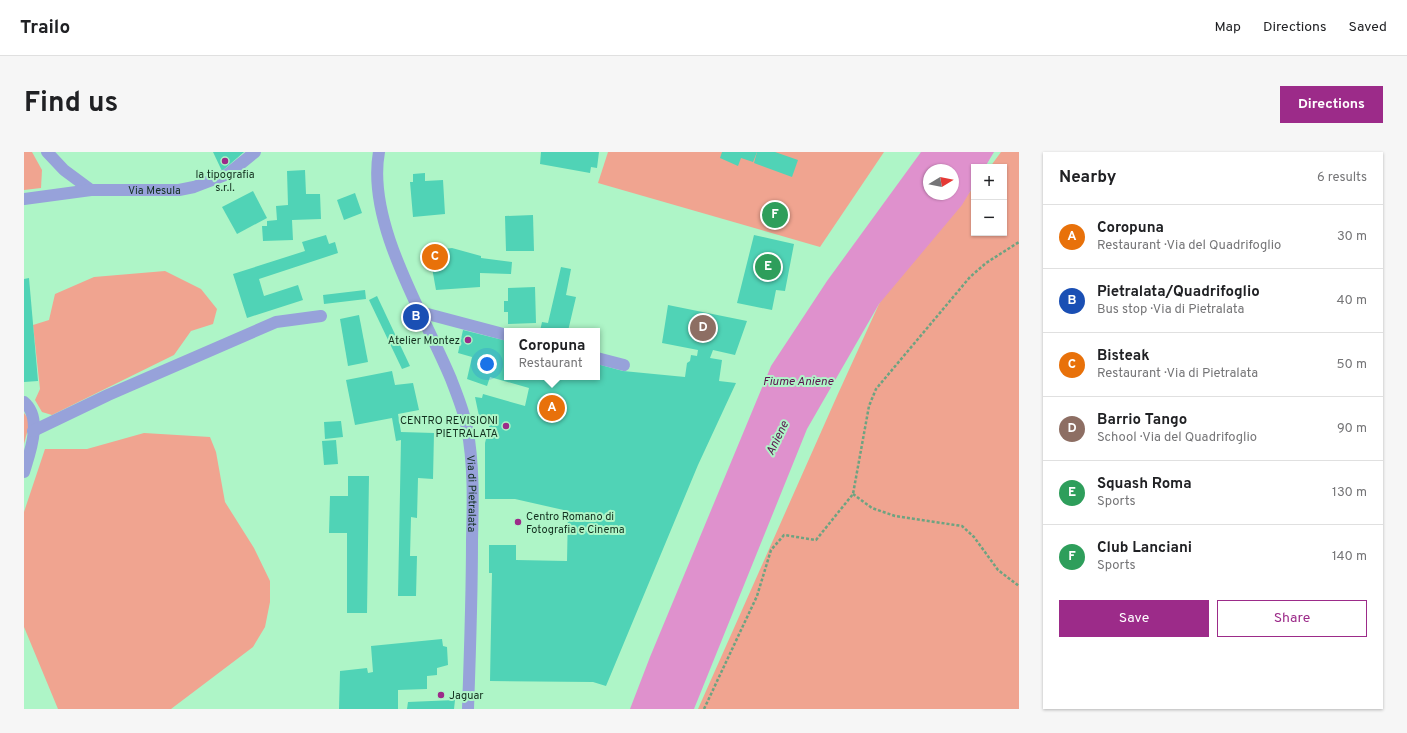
<!DOCTYPE html>
<meta charset="utf-8">
<style>
body{margin:0;font-family:Overpass,sans-serif;background:#f6f6f6;color:#202124}
.controls{position:absolute;right:12px;top:12px;display:grid;overflow:hidden;border-radius:0px;box-shadow:0 1px 3px #0004}
.controls button{width:36px;height:36px;display:grid;place-items:center;padding:0;border:0;border-bottom:1px solid #e0e0e0;background:#fff;color:#202124;font:20px sans-serif}
.compass{position:absolute;left:899px;top:12px;width:36px;height:36px;border-radius:50%;background:#fff;box-shadow:0 1px 3px #0004;rotate:80deg}
.you{position:absolute;left:463px;top:212px;width:14px;height:14px;margin:-10px;border:3px solid #fff;border-radius:50%;background:#1a73e8;box-shadow:0 0 0 6px #1a73e833}
.badge{display:grid;place-items:center;width:26px;height:26px;border-radius:50%;background:#9c2b89;color:#fff;font-size:13px;font-weight:700}
.pin{position:absolute;translate:-50% -50%;border:2px solid #fff;box-shadow:0 1px 4px #0006}
.popup{position:absolute;left:480px;top:176px;width:96px;height:52px;box-sizing:border-box;display:grid;place-content:center;border-radius:0px;background:#fff;filter:drop-shadow(0 1px 3px #0005);font-size:13px;white-space:nowrap;color:#757577}
.popup b{font-size:15px;color:#202124}
.popup::after{content:'';position:absolute;left:50%;top:100%;margin-left:-8px;border:8px solid transparent;border-top-color:#fff}
.list{margin:0;padding:0;list-style:none}
h2{display:flex;justify-content:space-between;align-items:center;height:52px;margin:0;padding:0 16px;font-size:17px}
h2 small{font-size:13px;font-weight:400;color:#757577}
.list li{display:grid;grid-template-columns:26px 1fr auto;gap:12px;align-items:center;box-sizing:border-box;height:64px;padding:0 16px;border-top:1px solid #e0e0e0}
.list b{display:block;font-size:15px;white-space:nowrap}
.list p{margin:0;font-size:13px;white-space:nowrap;color:#757577}
.list em{font-size:13px;font-style:normal;color:#757577}
.actions{display:flex;gap:8px;padding:12px 16px}
.actions a{flex:1;padding:9px 0;border:1px solid #9c2b89;border-radius:0px;text-align:center;font-size:14px;color:#9c2b89}
.actions .main{background:#9c2b89;color:#fff}
.map{position:relative;flex:none;width:995px;height:557px;overflow:hidden;border-radius:0px}
header{display:flex;align-items:center;gap:24px;box-sizing:border-box;height:56px;padding:0 20px;background:#fff;border-bottom:1px solid #e0e0e0}
header strong{font-size:19px}
nav{display:flex;gap:22px;margin-inline-start:auto;font-size:14px}
.intro{display:flex;align-items:center;justify-content:space-between;box-sizing:border-box;height:96px;padding:0 24px}
h1{margin:0;font-size:28px}
.button{padding:10px 18px;border-radius:0px;background:#9c2b89;color:#fff;font-size:14px;font-weight:700}
main{display:flex;gap:24px;padding:0 24px}
aside{flex:1;background:#fff;border-radius:0px;box-shadow:0 1px 3px #0004}
.map>svg:first-child{display:block}
.green{fill:#f0a490}
.water{fill:#df91cd;fill-rule:evenodd}
.building{fill:#50d3b6}
.lines{fill:none;stroke-linecap:round;stroke-linejoin:round}
.path{stroke:#6da381;stroke-width:2.5;stroke-dasharray:3 2;stroke-linecap:butt}
.minor{stroke:#97a2da;stroke-width:12}
.poi-dot{fill:#9c2b89;stroke:#aef5c7;stroke-width:1.5}
.labels{text-anchor:middle;stroke-width:4;stroke-linejoin:round;paint-order:stroke}
.poi-label{font-size:11px;fill:#13301f;stroke:#aef5c7;text-anchor:end}
.street-label{font-size:11px;fill:#13301f;stroke:#aef5c7}
.water-label{font-size:12px;font-style:italic;fill:#59144d;stroke:#aef5c7}
</style>
<header>
<strong>Trailo</strong>
<nav><a>Map</a><a>Directions</a><a>Saved</a></nav>
</header>
<div class="intro"><h1>Find us</h1><a class="button">Directions</a></div>
<main>
<div class="map">
<svg width="995" height="557" viewBox="0 0 995 557">
<rect width="100%" height="100%" fill="#aef5c7"/>
<g class="green">
<polygon points="0,0 8,0 18,18 17,36 0,38"/>
<polygon points="584,0 860,0 796,95 574,31"/>
<polygon points="977,0 995,0 995,557 674,557 813,244 855,152 866,134 950,35 950,81 980,81 980,15 966,15"/>
<polygon points="141,119 177,137 193,157 189,172 167,179 150,203 28,263 18,260 11,248 16,237 9,173 25,168 31,142 70,125"/>
<polygon points="0,261 6,269 0,292"/>
<polygon points="120,281 186,285 192,300 201,350 230,396 246,429 246,450 241,475 229,495 147,557 34,557 0,475 0,360 21,297 63,297"/>
</g>
<path class="water" d="M897 0H970L961 15H950V33L938 53 855 152 783 277 670 557H606L626 505 747 214 803 129ZM905 18H929V42H905Z"/>
<g class="building">
<polygon points="189,0 220,0 198,19"/>
<polygon points="517,0 575,0 573,16 567,15 566,21 516,12"/>
<polygon points="698,0 733,0 729,10 717,6 714,14 696,6"/>
<polygon points="733,0 751,0 774,8 768,25 730,11"/>
<polygon points="281,18 282,42 296,42 297,67 268,68 269,88 239,89 238,74 243,74 243,69 253,68 252,54 264,53 263,19"/>
<polygon points="401,21 401,29 419,28 421,62 389,65 386,30 389,30 389,22"/>
<polygon points="229,39 243,66 213,82 198,55"/>
<polygon points="331,41 338,61 320,68 313,48"/>
<polygon points="509,63 510,99 482,99 481,64"/>
<polygon points="302,83 305,92 311,90 314,101 235,127 240,144 274,133 279,148 223,166 209,122 281,99 278,90"/>
<polygon points="730,83 770,92 761,139 752,138 748,158 713,151"/>
<polygon points="428,96 457,104 457,106 488,110 487,122 456,121 456,135 412,138 405,99"/>
<polygon points="537,115 547,117 542,143 552,145 544,179 516,179 518,170 524,171"/>
<polygon points="5,126 14,229 0,230 0,127"/>
<polygon points="511,135 512,171 484,172 484,160 480,160 480,149 484,149 484,136"/>
<polygon points="341,138 342,147 300,152 299,143"/>
<polygon points="353,144 386,214 378,217 345,148"/>
<polygon points="644,153 723,169 711,203 689,198 686,206 698,208 695,229 712,231 674,313 582,534 569,530 466,529 468,421 465,421 465,393 492,393 492,408 543,409 544,359 491,347 461,347 461,291 467,267 455,264 451,245 458,246 459,242 501,254 505,236 466,225 463,234 443,227 448,205 434,201 439,178 483,189 483,225 573,225 573,212 599,219 661,225 663,211 666,209 667,203 673,204 674,198 638,191"/>
<polygon points="335,163 344,210 324,214 316,167"/>
<polygon points="368,219 371,233 389,231 395,258 374,262 377,280 410,281 409,327 394,326 393,366 387,365 386,404 393,404 392,444 374,444 377,288 372,289 368,266 331,273 322,228"/>
<polygon points="317,269 319,285 301,287 300,270"/>
<polygon points="312,288 314,312 300,313 298,289"/>
<polygon points="324,324 345,324 343,461 323,461 323,381 305,381 306,344 324,344"/>
<polygon points="418,487 419,494 423,495 424,513 413,516 413,523 403,524 403,537 374,538 374,557 315,557 316,519 343,516 344,521 349,520 347,494"/>
<polygon points="431,548 430,557 383,557 384,550"/>
</g>
<g class="lines">
<g class="path">
<polyline points="829,342 848,356 871,364 938,374 950,385 974,418 995,434"/>
<polyline points="680,557 733,444 747,398 760,383 792,388 829,342 845,254 852,237 946,125 962,111 995,90"/>
</g>
<g class="minor">
<polyline points="23,0 40,18 67,38"/>
<path id="s1" d="M355 0C342 71 400 162 427 227 433 243 440 259 443 276 450 312 449 351 448 388 448 444 446 501 444 557"/>
<path id="s2" d="M0 47 67 38H155L170 35 204 22 231 0"/>
<polyline points="396,160 483,183"/>
<polyline points="573,206 600,213"/>
<path d="M0 250C19 266 6 300 0 320"/>
<polyline points="9,279 84,243 252,170 297,164"/>
</g>
</g>
<g class="poi-dot">
<circle cx="201" cy="9" r="4"/>
<circle cx="444" cy="188" r="4"/>
<circle cx="482" cy="274" r="4"/>
<circle cx="494" cy="370" r="4"/>
<circle cx="417" cy="543" r="4"/>
</g>
<g class="labels">
<g class="poi-label">
<text x="201" y="26" text-anchor="middle">la tipografia<tspan x="201" dy="13">s.r.l.</tspan></text>
<text x="436" y="192">Atelier Montez</text>
<text x="474" y="272">CENTRO REVISIONI<tspan x="474" dy="13">PIETRALATA</tspan></text>
<text x="502" y="368" text-anchor="start">Centro Romano di<tspan x="502" dy="13">Fotografia e Cinema</tspan></text>
<text x="425" y="547" text-anchor="start">Jaguar</text>
</g>
<g class="street-label">
<text dy="4" stroke="none"><textPath href="#s2" startOffset="131">Via Mesula</textPath></text>
<text dy="4" stroke="none"><textPath href="#s1" startOffset="359">Via di Pietralata</textPath></text>
</g>
<g class="water-label">
<text x="774" y="233">Fiume Aniene</text>
<text transform="translate(753 286) rotate(-64)" y="4">Aniene</text>
</g>
</g>
</svg>
<div class="controls">
<button>+</button>
<button>−</button>
</div>
<svg class="compass" viewBox="-18 -18 36 36"><path d="M0-13l5 13h-10z" fill="#e53935"/><path d="M0 13l5-13h-10z" fill="#757577"/></svg>
<div class="you"></div>
<div class="pin badge" style="left:528px;top:256px;background:#e8710a">A</div>
<div class="popup"><b>Coropuna</b>Restaurant</div>
<div class="pin badge" style="left:392px;top:165px;background:#1a4fb4">B</div>
<div class="pin badge" style="left:411px;top:105px;background:#e8710a">C</div>
<div class="pin badge" style="left:679px;top:176px;background:#8d6e63">D</div>
<div class="pin badge" style="left:744px;top:115px;background:#2e9e5b">E</div>
<div class="pin badge" style="left:751px;top:63px;background:#2e9e5b">F</div>
</div>
<aside>
<h2>Nearby<small>6 results</small></h2>
<ul class="list">
<li><span class="badge" style="background:#e8710a">A</span><div><b>Coropuna</b><p>Restaurant · Via del Quadrifoglio</p></div><em>30 m</em></li>
<li><span class="badge" style="background:#1a4fb4">B</span><div><b>Pietralata/Quadrifoglio</b><p>Bus stop · Via di Pietralata</p></div><em>40 m</em></li>
<li><span class="badge" style="background:#e8710a">C</span><div><b>Bisteak</b><p>Restaurant · Via di Pietralata</p></div><em>50 m</em></li>
<li><span class="badge" style="background:#8d6e63">D</span><div><b>Barrio Tango</b><p>School · Via del Quadrifoglio</p></div><em>90 m</em></li>
<li><span class="badge" style="background:#2e9e5b">E</span><div><b>Squash Roma</b><p>Sports</p></div><em>130 m</em></li>
<li><span class="badge" style="background:#2e9e5b">F</span><div><b>Club Lanciani</b><p>Sports</p></div><em>140 m</em></li>
</ul>
<div class="actions"><a class="main">Save</a><a>Share</a></div>
</aside>
</main>
